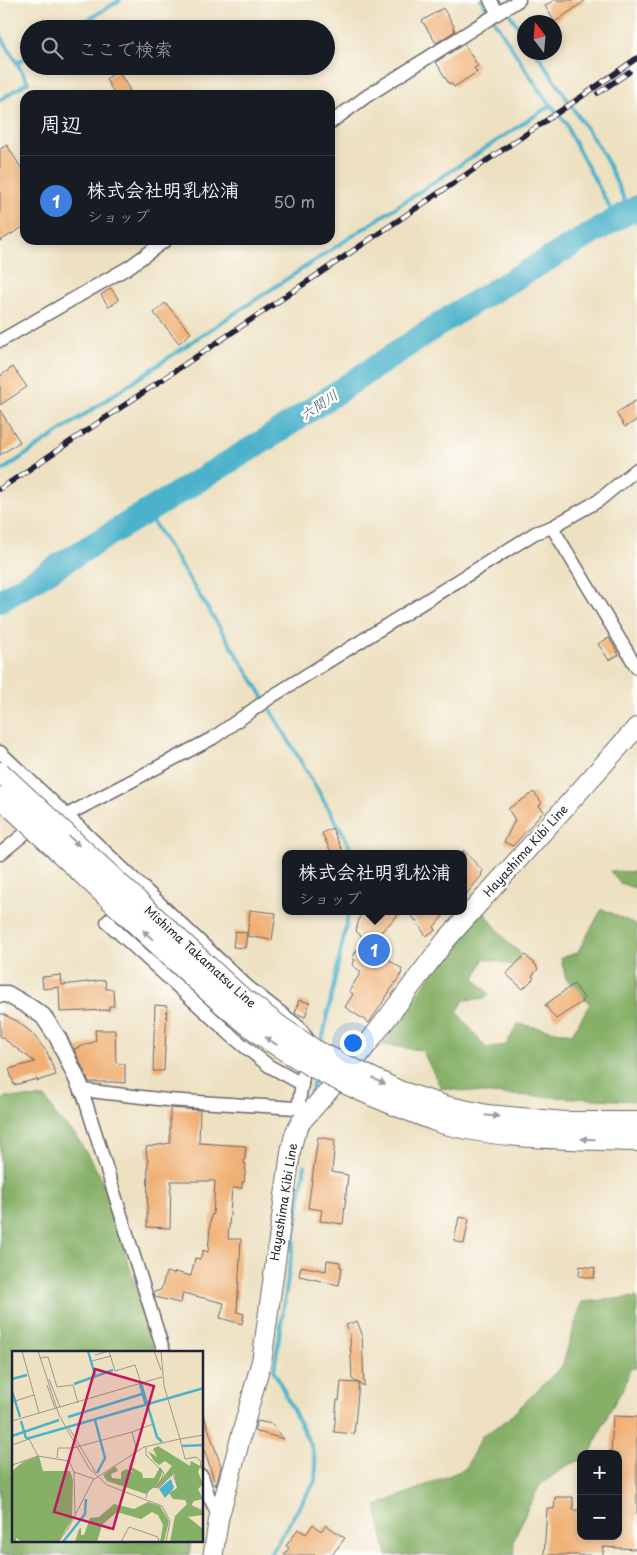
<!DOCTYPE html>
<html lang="ja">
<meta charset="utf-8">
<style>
body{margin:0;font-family:"Playpen Sans","Klee One",sans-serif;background:#242831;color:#f1f3f6}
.controls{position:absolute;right:15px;bottom:15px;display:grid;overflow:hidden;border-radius:10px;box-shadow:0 2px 8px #0003}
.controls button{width:45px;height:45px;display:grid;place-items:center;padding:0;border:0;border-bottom:1px solid #363941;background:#171b24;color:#f1f3f6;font:25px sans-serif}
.compass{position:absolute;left:517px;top:15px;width:45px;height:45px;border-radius:50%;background:#171b24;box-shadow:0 2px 8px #0003;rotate:344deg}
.you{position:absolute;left:352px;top:1042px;width:18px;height:18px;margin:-12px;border:4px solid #fff;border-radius:50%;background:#1a73e8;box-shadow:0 0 0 8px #1a73e833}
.badge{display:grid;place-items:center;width:32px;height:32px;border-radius:50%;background:#d1495b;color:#fff;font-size:16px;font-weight:700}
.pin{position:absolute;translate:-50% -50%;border:2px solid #fff;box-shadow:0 1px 5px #0006}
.popup{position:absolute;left:282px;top:850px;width:185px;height:65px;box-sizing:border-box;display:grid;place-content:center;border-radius:10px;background:#171b24;filter:drop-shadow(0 1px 4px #0005);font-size:16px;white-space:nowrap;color:#9ea1a6}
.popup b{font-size:19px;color:#f1f3f6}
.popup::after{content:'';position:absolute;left:50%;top:100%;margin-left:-10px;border:10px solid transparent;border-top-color:#171b24}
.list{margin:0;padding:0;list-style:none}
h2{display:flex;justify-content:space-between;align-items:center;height:65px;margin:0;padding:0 20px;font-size:21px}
h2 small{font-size:16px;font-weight:400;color:#9ea1a6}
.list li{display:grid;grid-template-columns:32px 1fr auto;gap:15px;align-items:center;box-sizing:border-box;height:90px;padding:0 20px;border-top:1px solid #363941}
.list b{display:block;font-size:19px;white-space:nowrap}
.list p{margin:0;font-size:16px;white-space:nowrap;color:#9ea1a6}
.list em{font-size:16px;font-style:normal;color:#9ea1a6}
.icon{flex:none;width:28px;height:28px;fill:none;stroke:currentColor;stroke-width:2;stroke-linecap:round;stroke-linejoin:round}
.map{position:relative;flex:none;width:637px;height:1555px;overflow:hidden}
.search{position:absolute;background:#171b24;box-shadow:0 2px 8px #0003;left:20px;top:20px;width:315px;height:55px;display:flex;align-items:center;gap:12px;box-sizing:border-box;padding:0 18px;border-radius:28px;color:#9ea1a6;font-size:19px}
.panel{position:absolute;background:#171b24;box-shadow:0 2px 8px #0003;left:20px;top:90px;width:315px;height:155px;border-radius:15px}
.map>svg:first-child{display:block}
.forest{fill:#86b068;stroke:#546952}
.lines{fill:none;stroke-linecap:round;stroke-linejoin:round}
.stream{stroke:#4cb2cb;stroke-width:4}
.river{stroke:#4cb2cb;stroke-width:24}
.building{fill:#f0b075}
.minor-casing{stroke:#69656a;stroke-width:15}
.tertiary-casing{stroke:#69656a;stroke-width:19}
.secondary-casing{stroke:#69656a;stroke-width:21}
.primary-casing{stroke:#69656a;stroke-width:22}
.minor{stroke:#fff;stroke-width:12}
.tertiary{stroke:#fff;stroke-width:16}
.secondary{stroke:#fff;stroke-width:19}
.primary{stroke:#fff;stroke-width:20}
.rail-casing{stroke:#22223b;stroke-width:5.5}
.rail{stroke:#fdfcf7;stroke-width:4;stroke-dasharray:11;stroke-linecap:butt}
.primary-bridge-casing{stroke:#69656a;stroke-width:22;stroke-linecap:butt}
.primary-bridge{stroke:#fff;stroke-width:20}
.oneway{fill:#9c9ca7}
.labels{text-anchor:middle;stroke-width:5;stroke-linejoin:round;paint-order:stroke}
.street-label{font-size:12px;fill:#22223b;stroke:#fdfcf7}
.water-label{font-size:14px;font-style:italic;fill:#335c75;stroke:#fdfcf7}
.inset-river{fill:none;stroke:#4cb2cb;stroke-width:2.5}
.inset-road{fill:none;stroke:#9c958c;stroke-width:1}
.view{fill:#c2185b;fill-opacity:0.15;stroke:#c2185b;stroke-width:2.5}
.inset-edge{fill:none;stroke:#22223b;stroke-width:2.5}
</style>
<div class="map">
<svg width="637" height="1555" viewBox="0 0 637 1555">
<rect width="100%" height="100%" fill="#fdfcf7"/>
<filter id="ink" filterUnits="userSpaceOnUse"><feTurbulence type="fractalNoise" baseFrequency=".02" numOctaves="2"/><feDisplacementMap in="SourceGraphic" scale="10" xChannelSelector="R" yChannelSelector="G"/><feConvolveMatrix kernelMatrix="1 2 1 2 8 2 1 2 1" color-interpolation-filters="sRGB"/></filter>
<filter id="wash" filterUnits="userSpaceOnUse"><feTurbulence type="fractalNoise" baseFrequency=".0096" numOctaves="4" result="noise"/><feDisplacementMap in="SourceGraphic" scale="20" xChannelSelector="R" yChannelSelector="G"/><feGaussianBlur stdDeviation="1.12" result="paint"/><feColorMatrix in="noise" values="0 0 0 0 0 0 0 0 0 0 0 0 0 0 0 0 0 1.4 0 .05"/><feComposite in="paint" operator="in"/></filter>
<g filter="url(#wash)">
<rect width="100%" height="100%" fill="#eee1c2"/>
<g class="forest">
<polygon points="610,871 637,872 637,889 620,883"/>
<polygon points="602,909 637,925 637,1101 491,1094 441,1088 422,1050 382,1045 455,941 483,911 509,944 519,951 520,959 512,965 484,958 475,979 489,994 486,998 464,1000 457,1012 486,1048 506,1045 518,1024 572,1034 590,1004 566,979 561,958 577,953"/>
<polygon points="6,1097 46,1098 57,1118 75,1134 102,1179 156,1352 14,1352 14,1541 190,1541 190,1555 0,1555 0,1102"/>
<polygon points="637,1297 637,1368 630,1368 625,1385 609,1412 590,1454 581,1454 581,1460 566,1466 540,1485 527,1510 514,1540 515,1555 387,1555 376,1506 465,1469 482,1436 507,1420 562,1366 582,1302"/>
</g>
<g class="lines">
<g class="stream">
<polyline points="481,0 543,96 567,124 570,134 616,219"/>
<polyline points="501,0 524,36"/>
<polyline points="73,29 120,0"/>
<polyline points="0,34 28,82 0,100"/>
<polyline points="536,52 604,155 630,212 637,222"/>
<polyline points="17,63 29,56"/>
<polyline points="0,472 199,337 551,105"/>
<polyline points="147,512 259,690 344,835 353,854"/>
<polyline points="321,1046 349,911"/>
<polyline points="311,1094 315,1074"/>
<polyline points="270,1555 315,1481 316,1466 312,1448 274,1371 305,1165"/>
</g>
<polyline class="river" points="0,601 265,440 461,310 637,207"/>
</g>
<g id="blocks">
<g class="building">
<polygon points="554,0 586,0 555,22 545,6"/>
<polygon points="443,8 454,26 453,27 455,31 436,43 422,21"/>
<polygon points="464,44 478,66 474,68 477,72 454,87 451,83 449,84 436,62"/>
<polygon points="118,71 130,90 122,95 115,95 106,79"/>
<polygon points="7,145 25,174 25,226 0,241 0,149"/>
<polygon points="111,288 119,300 109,307 101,295"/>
<polygon points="165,303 191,333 179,343 154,313"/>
<polygon points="13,367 27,387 0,405 0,376"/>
<polygon points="637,400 637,420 625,427 616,413"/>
<polygon points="0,410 20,442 0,455"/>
<polygon points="609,638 619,655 609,660 598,644"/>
<polygon points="534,792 542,803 539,806 544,811 513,846 504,842 515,820 508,809"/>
<polygon points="332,828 344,854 332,854 322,833"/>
<polygon points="463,850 483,871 481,874 482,875 463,898"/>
<polygon points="250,910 276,913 272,940 247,936"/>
<polygon points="361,911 402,911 369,944 356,931"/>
<polygon points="409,911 447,911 434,927 436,930 426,936"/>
<polygon points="235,931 247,933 245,948 233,947"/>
<polygon points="363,941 402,969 401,972 402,973 369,1023 345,1007 353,994 349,991 361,972 352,965 355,960 352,958"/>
<polygon points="525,955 537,966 536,967 538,969 532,976 534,978 523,989 506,974"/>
<polygon points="61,975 62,985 105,980 106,989 113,989 114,1006 109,1006 109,1010 60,1012 59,987 43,989 42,977"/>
<polygon points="574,984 584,998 581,1001 582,1002 556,1019 545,1005"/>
<polygon points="299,1000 310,1003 305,1017 295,1013"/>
<polygon points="155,1005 167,1006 164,1071 153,1071"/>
<polygon points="0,1013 17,1021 32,1033 47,1052 56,1075 37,1081 37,1079 14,1085 9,1069 35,1062 0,1036"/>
<polygon points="95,1030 115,1030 116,1063 125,1064 125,1083 112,1082 89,1082 74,1049 96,1041"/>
<polygon points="170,1108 200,1110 199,1143 246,1146 244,1164 246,1164 244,1183 242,1182 242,1188 232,1188 228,1239 241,1239 237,1312 244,1314 242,1324 220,1318 224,1303 183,1293 181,1303 179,1303 155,1297 154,1292 161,1290 166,1272 174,1274 175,1272 191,1276 195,1258 200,1259 203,1250 208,1252 211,1215 213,1215 215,1181 171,1181 170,1228 147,1227 148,1159 147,1159 146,1147 170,1143"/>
<polygon points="318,1137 335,1140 332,1172 348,1175 343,1224 320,1221 322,1210 308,1208"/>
<polygon points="459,1217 469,1219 464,1244 454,1241"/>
<polygon points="327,1260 340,1262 340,1267 342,1267 339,1285 299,1276 301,1266 326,1271"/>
<polygon points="580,1266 595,1268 594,1278 579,1276"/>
<polygon points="357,1321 362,1334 364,1386 352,1379 350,1335 346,1325"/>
<polygon points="341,1382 359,1383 354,1434 334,1432 337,1400 339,1401"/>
<polygon points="202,1416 204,1416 221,1466 216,1486 202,1443"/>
<polygon points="613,1416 637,1417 637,1549 603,1547 603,1555 544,1555 547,1508 554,1509 555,1497 573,1497 573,1510 581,1510 580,1536 618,1536 618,1454 611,1454"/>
<polygon points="257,1421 272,1424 284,1439 254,1431"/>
<polygon points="313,1524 321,1531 326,1525 345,1538 332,1555 284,1555 289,1548 286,1546 298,1529 306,1534"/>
</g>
</g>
</g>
<g filter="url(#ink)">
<use href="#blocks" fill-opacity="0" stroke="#69656a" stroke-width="1"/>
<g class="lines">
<defs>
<g id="minor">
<polyline points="490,0 498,13"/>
<polyline points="330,123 367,96 519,0"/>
<polyline points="0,341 129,267 166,240"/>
<polyline points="552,527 598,501 637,469"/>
<polyline points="0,752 248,987 299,1027 307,1038"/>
<polyline points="0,854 34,826 67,815 213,738 271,697 535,533 552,527 637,668"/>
<polyline points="125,904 107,922 234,1038 269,1066 302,1084"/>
<polyline points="298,1108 306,1058"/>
<polyline points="164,1352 82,1090 167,1100 312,1109"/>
<polyline points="202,1476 208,1494 219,1517"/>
</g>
<polyline id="tertiary" points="0,994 7,994 28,1006 43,1016 58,1038 82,1090"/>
<polyline id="secondary" points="213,1555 219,1517 262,1359 291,1149 295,1133 301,1122 354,1062 446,940 637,727"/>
<g id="primary">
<polyline points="445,1106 487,1115 565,1122 637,1122"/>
<path d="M441 1123C504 1140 572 1139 637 1141"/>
</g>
</defs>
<use href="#minor" class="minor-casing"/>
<use href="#tertiary" class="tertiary-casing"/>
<use href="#secondary" class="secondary-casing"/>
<use href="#primary" class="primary-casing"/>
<use href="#minor" class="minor"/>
<use href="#tertiary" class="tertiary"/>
<use href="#secondary" class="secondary"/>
<use href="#primary" class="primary"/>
<defs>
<g id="rail">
<polyline points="598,93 629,72"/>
<polyline points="0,489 581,97 637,58"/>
</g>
</defs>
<use href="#rail" class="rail-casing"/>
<use href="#rail" class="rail"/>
<defs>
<g id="primary-bridge">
<polyline points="0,772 238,994 281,1027 315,1050 399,1091 445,1106"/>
<path d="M0 797C52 846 104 894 155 942 192 976 228 1012 270 1041 323 1077 381 1101 441 1123"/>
</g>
</defs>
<use href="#primary-bridge" class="primary-bridge-casing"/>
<use href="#primary-bridge" class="primary-bridge"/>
</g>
<defs><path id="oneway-solid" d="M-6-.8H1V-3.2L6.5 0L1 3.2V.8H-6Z" transform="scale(1.25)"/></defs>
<g class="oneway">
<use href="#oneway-solid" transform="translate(74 841) rotate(43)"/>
<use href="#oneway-solid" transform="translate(148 935) rotate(-137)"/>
<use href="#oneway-solid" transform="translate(271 1041) rotate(-146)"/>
<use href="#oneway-solid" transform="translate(379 1081) rotate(26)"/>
<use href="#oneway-solid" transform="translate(492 1116) rotate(6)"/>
<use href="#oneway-solid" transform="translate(588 1139) rotate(-178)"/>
</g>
</g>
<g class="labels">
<g class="street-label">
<text transform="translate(526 851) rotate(-48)" y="4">Hayashima Kibi Line</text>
<text transform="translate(200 957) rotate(42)" y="4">Mishima Takamatsu Line</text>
<text transform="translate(284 1202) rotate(-81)" y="4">Hayashima Kibi Line</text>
</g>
<g class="water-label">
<text transform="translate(319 405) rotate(-34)" y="5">六間川</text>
</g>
</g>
<g transform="translate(12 1351)">
<rect width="191" height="191" fill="#eee1c2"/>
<path d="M146 95 178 115 179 110 188 115V109L191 121 188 116 186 121 191 133 186 138 191 148 182 150 179 155 190 160V164L176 166 191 178V191H158L163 165 175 153 173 149 161 148 157 142 165 137 162 122 147 136H143L160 115 153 110 147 114 142 110 136 100 145 106 141 98ZM27 105 31 120H58L61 129 60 169 46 191H10L4 187V191H0V120L11 111ZM116 114 130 122 131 127H142L148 116 151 120 146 132 134 143 95 130 91 124 103 115 106 120 99 123 100 127 109 128V121L114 118 121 122ZM136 151 148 155 157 170 152 191H148L151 174 146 164 140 161 129 168 105 161 90 174 85 191H63L67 178 69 177V184H72L78 167 87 166 102 153 122 158Z" fill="#86b068"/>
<path d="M159 128 162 137 153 147 147 138Z" fill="#4cb2cb"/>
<path class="inset-river" d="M76 0 83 24M0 28 15 24M129 32 145 86 150 91M62 33 101 19M128 33 134 55M0 40 8 66M56 66 130 43M83 69 93 107 85 122M9 70 14 87M0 85 47 69M14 88 192 37M170 95 192 94M51 191 73 163 74 148"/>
<path class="inset-road" d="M10 0 27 62M26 0 47 64 77 117 95 134 150 155 158 170 154 191M142 0 149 19M83 4 97 0 103 20 123 14 129 32M28 7 36 6 45 36 61 34 66 52M80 10 99 5M37 28 48 56M35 34 43 57M0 51 22 44M0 70 150 26M57 77 84 122M120 81 141 73M16 86 26 105M168 88 173 108 184 106 192 113M168 88 192 84M0 94 17 88M134 96V104L152 122 147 133 136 139 134 147M45 107 46 97H61L120 81 125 100M0 114 26 105 57 110 62 121 63 163M62 121 82 128M141 136 147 137 161 123 165 135 174 142 180 155 192 160M46 191 56 178 81 129 132 96 168 88 152 35 149 0M109 191 117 176 146 186 147 191"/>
<path class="view" d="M83 18 142 35 101 178 42 161Z"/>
<rect width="191" height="191" class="inset-edge"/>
</g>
</svg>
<div class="controls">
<button>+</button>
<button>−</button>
</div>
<svg class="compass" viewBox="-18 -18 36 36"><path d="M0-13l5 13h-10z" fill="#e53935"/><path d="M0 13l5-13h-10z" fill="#9ea1a6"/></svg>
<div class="you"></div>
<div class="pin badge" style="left:374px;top:950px;background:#3f7fe0">1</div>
<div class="popup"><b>株式会社明乳松浦</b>ショップ</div>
<div class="search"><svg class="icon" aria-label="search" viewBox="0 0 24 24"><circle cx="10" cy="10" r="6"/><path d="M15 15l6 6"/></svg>ここで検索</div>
<section class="panel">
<h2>周辺<small></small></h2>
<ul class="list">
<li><span class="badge" style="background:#3f7fe0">1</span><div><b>株式会社明乳松浦</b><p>ショップ</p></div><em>50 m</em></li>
</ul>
</section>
</div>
